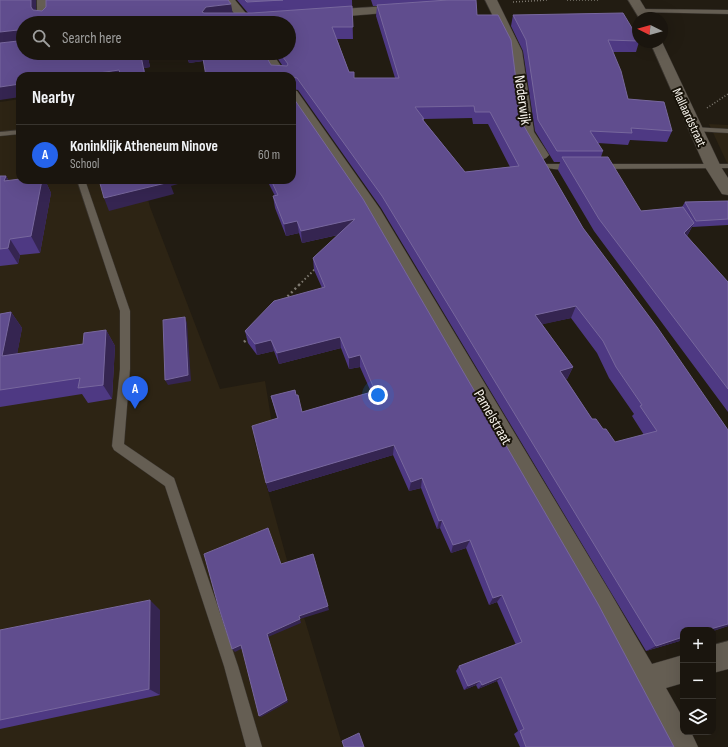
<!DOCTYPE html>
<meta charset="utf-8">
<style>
body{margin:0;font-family:"Sofia Sans Condensed",sans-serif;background:#231e17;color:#f1f3f6}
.controls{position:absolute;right:12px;bottom:12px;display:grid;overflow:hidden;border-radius:8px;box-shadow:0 4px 16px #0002}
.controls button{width:36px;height:36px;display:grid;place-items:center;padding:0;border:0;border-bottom:1px solid #38342e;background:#1a150e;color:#f1f3f6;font:20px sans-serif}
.compass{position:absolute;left:632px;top:12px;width:36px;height:36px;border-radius:50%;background:#1a150e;box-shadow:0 4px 16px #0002;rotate:275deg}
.you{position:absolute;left:378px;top:395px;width:14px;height:14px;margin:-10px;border:3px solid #fff;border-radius:50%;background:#1a73e8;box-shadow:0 0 0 6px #1a73e833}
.badge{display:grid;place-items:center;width:26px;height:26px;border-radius:50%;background:#2563eb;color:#fff;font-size:13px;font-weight:700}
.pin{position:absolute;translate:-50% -33px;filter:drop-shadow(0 1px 2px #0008)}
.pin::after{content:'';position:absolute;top:21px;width:14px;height:12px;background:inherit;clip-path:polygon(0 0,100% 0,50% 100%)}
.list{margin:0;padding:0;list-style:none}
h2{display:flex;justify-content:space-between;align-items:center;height:52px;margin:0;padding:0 16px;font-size:17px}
h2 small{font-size:13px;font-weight:400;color:#9f9f9e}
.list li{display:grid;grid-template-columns:26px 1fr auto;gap:12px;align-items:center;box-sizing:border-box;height:60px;padding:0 16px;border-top:1px solid #38342e}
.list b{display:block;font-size:15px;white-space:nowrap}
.list p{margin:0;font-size:13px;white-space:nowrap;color:#9f9f9e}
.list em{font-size:13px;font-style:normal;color:#9f9f9e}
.icon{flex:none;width:22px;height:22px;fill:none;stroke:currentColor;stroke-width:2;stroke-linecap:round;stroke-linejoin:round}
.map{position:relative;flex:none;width:728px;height:747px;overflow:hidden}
.search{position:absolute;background:#1a150e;box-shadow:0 4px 16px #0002;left:16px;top:16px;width:280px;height:44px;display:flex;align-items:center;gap:10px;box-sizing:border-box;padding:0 14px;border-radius:22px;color:#9f9f9e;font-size:15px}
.panel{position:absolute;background:#1a150e;box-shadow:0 4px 16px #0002;left:16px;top:72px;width:280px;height:112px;border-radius:12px}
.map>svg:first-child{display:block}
.built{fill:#2d2414}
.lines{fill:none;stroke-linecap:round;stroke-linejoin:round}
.lane-casing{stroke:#3a3530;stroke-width:1}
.street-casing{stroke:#3a3530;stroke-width:1}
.path-far2{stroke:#7e7970;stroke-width:1.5;stroke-dasharray:1 2;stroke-linecap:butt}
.path-far1{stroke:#7e7970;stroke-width:2;stroke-dasharray:1.5 2.5;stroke-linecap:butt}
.path{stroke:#7e7970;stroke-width:2.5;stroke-dasharray:2 3;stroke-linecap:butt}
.lane{fill:#655e53;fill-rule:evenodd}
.street{fill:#655e53;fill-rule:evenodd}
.wall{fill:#4e3983;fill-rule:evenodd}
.shaded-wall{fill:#352551}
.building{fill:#604d8e;stroke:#77679d;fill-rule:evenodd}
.labels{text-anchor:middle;stroke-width:4;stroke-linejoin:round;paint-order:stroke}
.far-street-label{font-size:13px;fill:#f6f2eb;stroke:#181309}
.street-label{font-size:15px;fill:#f6f2eb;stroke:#181309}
</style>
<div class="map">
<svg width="728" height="747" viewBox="0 0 728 747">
<rect width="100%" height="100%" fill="#221c12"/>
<g class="built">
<polygon points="20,99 20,180 143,180 150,207 220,389 265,381 273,430 253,436 288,564 343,747 0,747 0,102"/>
<polygon points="709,124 728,125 728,165"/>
</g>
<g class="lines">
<defs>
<g id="lane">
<polygon points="641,9 728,10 728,14 639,12 639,10"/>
<polygon points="692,127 728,129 728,133 695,131 692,131"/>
<polygon points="20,130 20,134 0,136 0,132"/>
<path d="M544 164H573L577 167C573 171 547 170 543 166Z"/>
<polygon points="600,164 728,164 728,168 597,169 596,167 597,165"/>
<polygon points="77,180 85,180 130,311 130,369 124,444 174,478 238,666 262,747 246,747 224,666 165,486 114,450 112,446 120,369 120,311"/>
</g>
<g id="street">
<polygon points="37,0 49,0 49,18 47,21 39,21 37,18"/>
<polygon points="223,0 235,0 254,23 242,23"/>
<polygon points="485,0 497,0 522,51 534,132 549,155 546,158 541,160 536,158 520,132 510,51"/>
<polygon points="628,0 640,0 651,18 639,18"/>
<polygon points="405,5 409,7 411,9 409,11 324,18 320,17 318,14 320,11 324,10"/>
<polygon points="650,42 662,42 721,167 728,178 728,195 722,194 705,167"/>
<polygon points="260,53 272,53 288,76 274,76"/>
<polygon points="292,90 297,91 380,209 610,592 652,664 683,655 683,683 666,688 683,718 683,732 691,732 698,747 666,747 592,610 364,210 292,104"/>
<polygon points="728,641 728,669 713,673 713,645"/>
</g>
</defs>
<use href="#lane" class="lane-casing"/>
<use href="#street" class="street-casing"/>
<g class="path-far2">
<polyline points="567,0 598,0"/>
<polyline points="513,2 548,0"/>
<polyline points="707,108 728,94"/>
</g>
<polyline class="path-far1" points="299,285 316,268"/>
<g class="path">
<polyline points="284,300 300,284"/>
<polyline points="244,342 249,337"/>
</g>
<use href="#lane" class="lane"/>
<use href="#street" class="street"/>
</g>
<g class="wall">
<path d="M0 0H36V11H42L233 13H248L237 0H352L353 39H337L349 72 354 78H395L376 16 377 6H373L371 0H476L477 15 521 121 583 228 728 430V626L713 631V630H683V640L646 651 381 208 298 90 292 89V76L203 61 189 63 186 53H264L271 65H282L274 53H289V23L23 53H147L150 67 144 68 146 76H20ZM472 118 473 124H488L510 167 465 172 424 121V119ZM571 318 597 353 609 378 634 414 632 416 644 435 615 442 603 429 592 419 566 379H567L573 367 542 324Z"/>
<polygon points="513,15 638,38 638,42 639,42 636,52 612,52 628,99 672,131 667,142 630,140 628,145 598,143 603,151 601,157 641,211 682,207 685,202 728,201 728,225 692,227 687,236 728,282 728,412 594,231 558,170 560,162 554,162 535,131 523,51 511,26"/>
<polygon points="292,96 674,747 520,747 514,734 518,731 497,681 478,689 476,685 464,690 456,671 459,666 516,645 497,602 489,605 466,548 451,553 440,528 437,529 421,488 409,491 393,455 269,492 266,483 277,418 271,396 302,412 371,392 360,367 349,369 341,348 279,364 274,351 257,355 248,343 245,331 322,288 314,270 313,258 338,235 302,243 299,233 286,236 275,208 273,196 275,196 267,180 292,180"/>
<polygon points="0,176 6,176 9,181 45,180 51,193 40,253 20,255 18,264 0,266"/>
<polygon points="11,312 22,328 17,354 83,344 106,330 115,346 112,399 88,403 82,394 0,407 0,314"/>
<polygon points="160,610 160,695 0,729 0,630"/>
</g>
<g class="shaded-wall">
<polygon points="31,0 36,0 36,18 31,7"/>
<polygon points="231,4 233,15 208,19 202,12 206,7"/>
<polygon points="18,30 23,42 0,45 0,32"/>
<polygon points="147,53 150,67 144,68 146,76 145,76 141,56"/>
<polygon points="187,53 202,53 203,61 189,63"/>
<polygon points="119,70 121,76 79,76"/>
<polygon points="20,84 20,97 0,100 0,87"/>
<polygon points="6,176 15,192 4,181"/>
<polygon points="42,180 45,180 51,193 40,253 31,236"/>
<polygon points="169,180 177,180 178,184 171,186 174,194 109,211 104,198"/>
<polygon points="355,219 355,231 302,243 301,231"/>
<polygon points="297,221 299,233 286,236 284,224"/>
<polygon points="694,223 687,236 678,245 684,233"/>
<polygon points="10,239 20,255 18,264 8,248"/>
<polygon points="576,306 571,318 531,327 535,315"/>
<polygon points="11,312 22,328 14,371 2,356"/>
<polygon points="185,317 187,323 191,381 168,385 165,380"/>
<polygon points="106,330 115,346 112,399 103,385"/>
<polygon points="340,337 341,348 279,364 277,353"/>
<polygon points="271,340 274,351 257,355 255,344"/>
<polygon points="360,355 360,367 349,369 349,358"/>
<polygon points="573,367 567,379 556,382 560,371"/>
<polygon points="394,445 393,455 269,492 266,483"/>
<polygon points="422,478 421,488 409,491 411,482"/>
<polygon points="442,520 440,528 437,529 439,521"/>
<polygon points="470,540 466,548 451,553 453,545"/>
<polygon points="502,595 497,602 489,605 493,598"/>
<polygon points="150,600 160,610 160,695 149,689"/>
<polygon points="328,606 329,610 300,619 299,616"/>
<polygon points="300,619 301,623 268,637 288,702 261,717 259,716 267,634"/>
<polygon points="728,624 728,626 713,631 713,630 707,630"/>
<polygon points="683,637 683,640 646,651 656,646"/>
<polygon points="241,645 243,648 235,652 232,649"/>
<polygon points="501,677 497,681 478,689 482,685"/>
<polygon points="480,681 476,685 464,690 468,686"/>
</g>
<g class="building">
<path d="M0 0H31V7L33 10 42 11 46 7V0H228L231 4 206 7 202 12 204 13H252L352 6 353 27H332L349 72H354V78H399L377 5 448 0H476L477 15H498L511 40 521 121 583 228 657 327 728 430V624L707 630H683V637L656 646 382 196 297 78 292 77V76H206L202 53H264L271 65 287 66 288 64 280 53H289V23H23V53H147V55L141 56 145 76H121L119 70 79 76H20V84L0 87V43L18 41 19 39V31L18 30 0 32ZM474 106 475 112H490L519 166 465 172 422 119H424L415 107ZM576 306 603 341 616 367 642 405 640 406 657 431 615 442 606 429H603L596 419H592L560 371 573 367 535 315Z"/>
<polygon points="245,0 283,0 247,2"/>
<polygon points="623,13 638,38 638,41 608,40 621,71 628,99 664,102 672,131 631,128 632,133 590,131 603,151 557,151 538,120 526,40 513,15"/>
<polygon points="292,96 363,199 598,604 674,747 526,747 520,731 524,729 501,677 482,685 480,681 468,686 459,666 522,642 502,595 493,598 470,540 453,545 442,520 439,521 422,478 411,482 394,445 266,483 252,426 278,418 271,396 295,390 296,395 298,395 302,412 375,391 360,355 349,358 340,337 277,353 271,340 255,344 245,331 274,301 325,287 313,258 355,219 301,231 297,221 284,224 273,196 278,195 271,180 292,180"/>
<polygon points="562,157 608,157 641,211 683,207 694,223 684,233 728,282 728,389 599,219"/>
<polygon points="0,176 6,176 4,181 20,179 20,180 42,180 31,236 10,239 8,248 0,249"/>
<polygon points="99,180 170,180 170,182 104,198"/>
<polygon points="728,201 728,219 696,221 685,202"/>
<polygon points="11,312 2,356 83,344 84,333 106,330 103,385 78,388 80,378 0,390 0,314"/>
<polygon points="185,317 188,375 165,380 163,320"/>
<polygon points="268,528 281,564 313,554 328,606 299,616 300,619 267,634 287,700 259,716 241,645 232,649 218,605 204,554"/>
<polygon points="150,600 149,689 0,720 0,630"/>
<polygon points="359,733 364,747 344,747 342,741"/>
</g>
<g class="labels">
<g class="far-street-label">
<text transform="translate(690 117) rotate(65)" y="5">Mallaardstraat</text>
</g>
<g class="street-label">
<text transform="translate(523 100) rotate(82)" y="5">Nederwijk</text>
<text transform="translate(493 417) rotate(60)" y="5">Pamelstraat</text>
</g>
</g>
</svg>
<div class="controls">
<button>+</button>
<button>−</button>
<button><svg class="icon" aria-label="layers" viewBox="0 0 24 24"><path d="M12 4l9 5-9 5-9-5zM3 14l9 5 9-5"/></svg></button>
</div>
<svg class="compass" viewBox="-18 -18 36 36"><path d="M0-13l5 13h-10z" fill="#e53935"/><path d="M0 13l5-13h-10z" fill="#9f9f9e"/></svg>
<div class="you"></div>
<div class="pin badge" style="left:135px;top:409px">A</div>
<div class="search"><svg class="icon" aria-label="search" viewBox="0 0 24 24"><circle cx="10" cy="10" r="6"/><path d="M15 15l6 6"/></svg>Search here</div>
<section class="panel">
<h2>Nearby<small></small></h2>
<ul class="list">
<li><span class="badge">A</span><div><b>Koninklijk Atheneum Ninove</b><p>School</p></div><em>60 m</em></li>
</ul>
</section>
</div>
